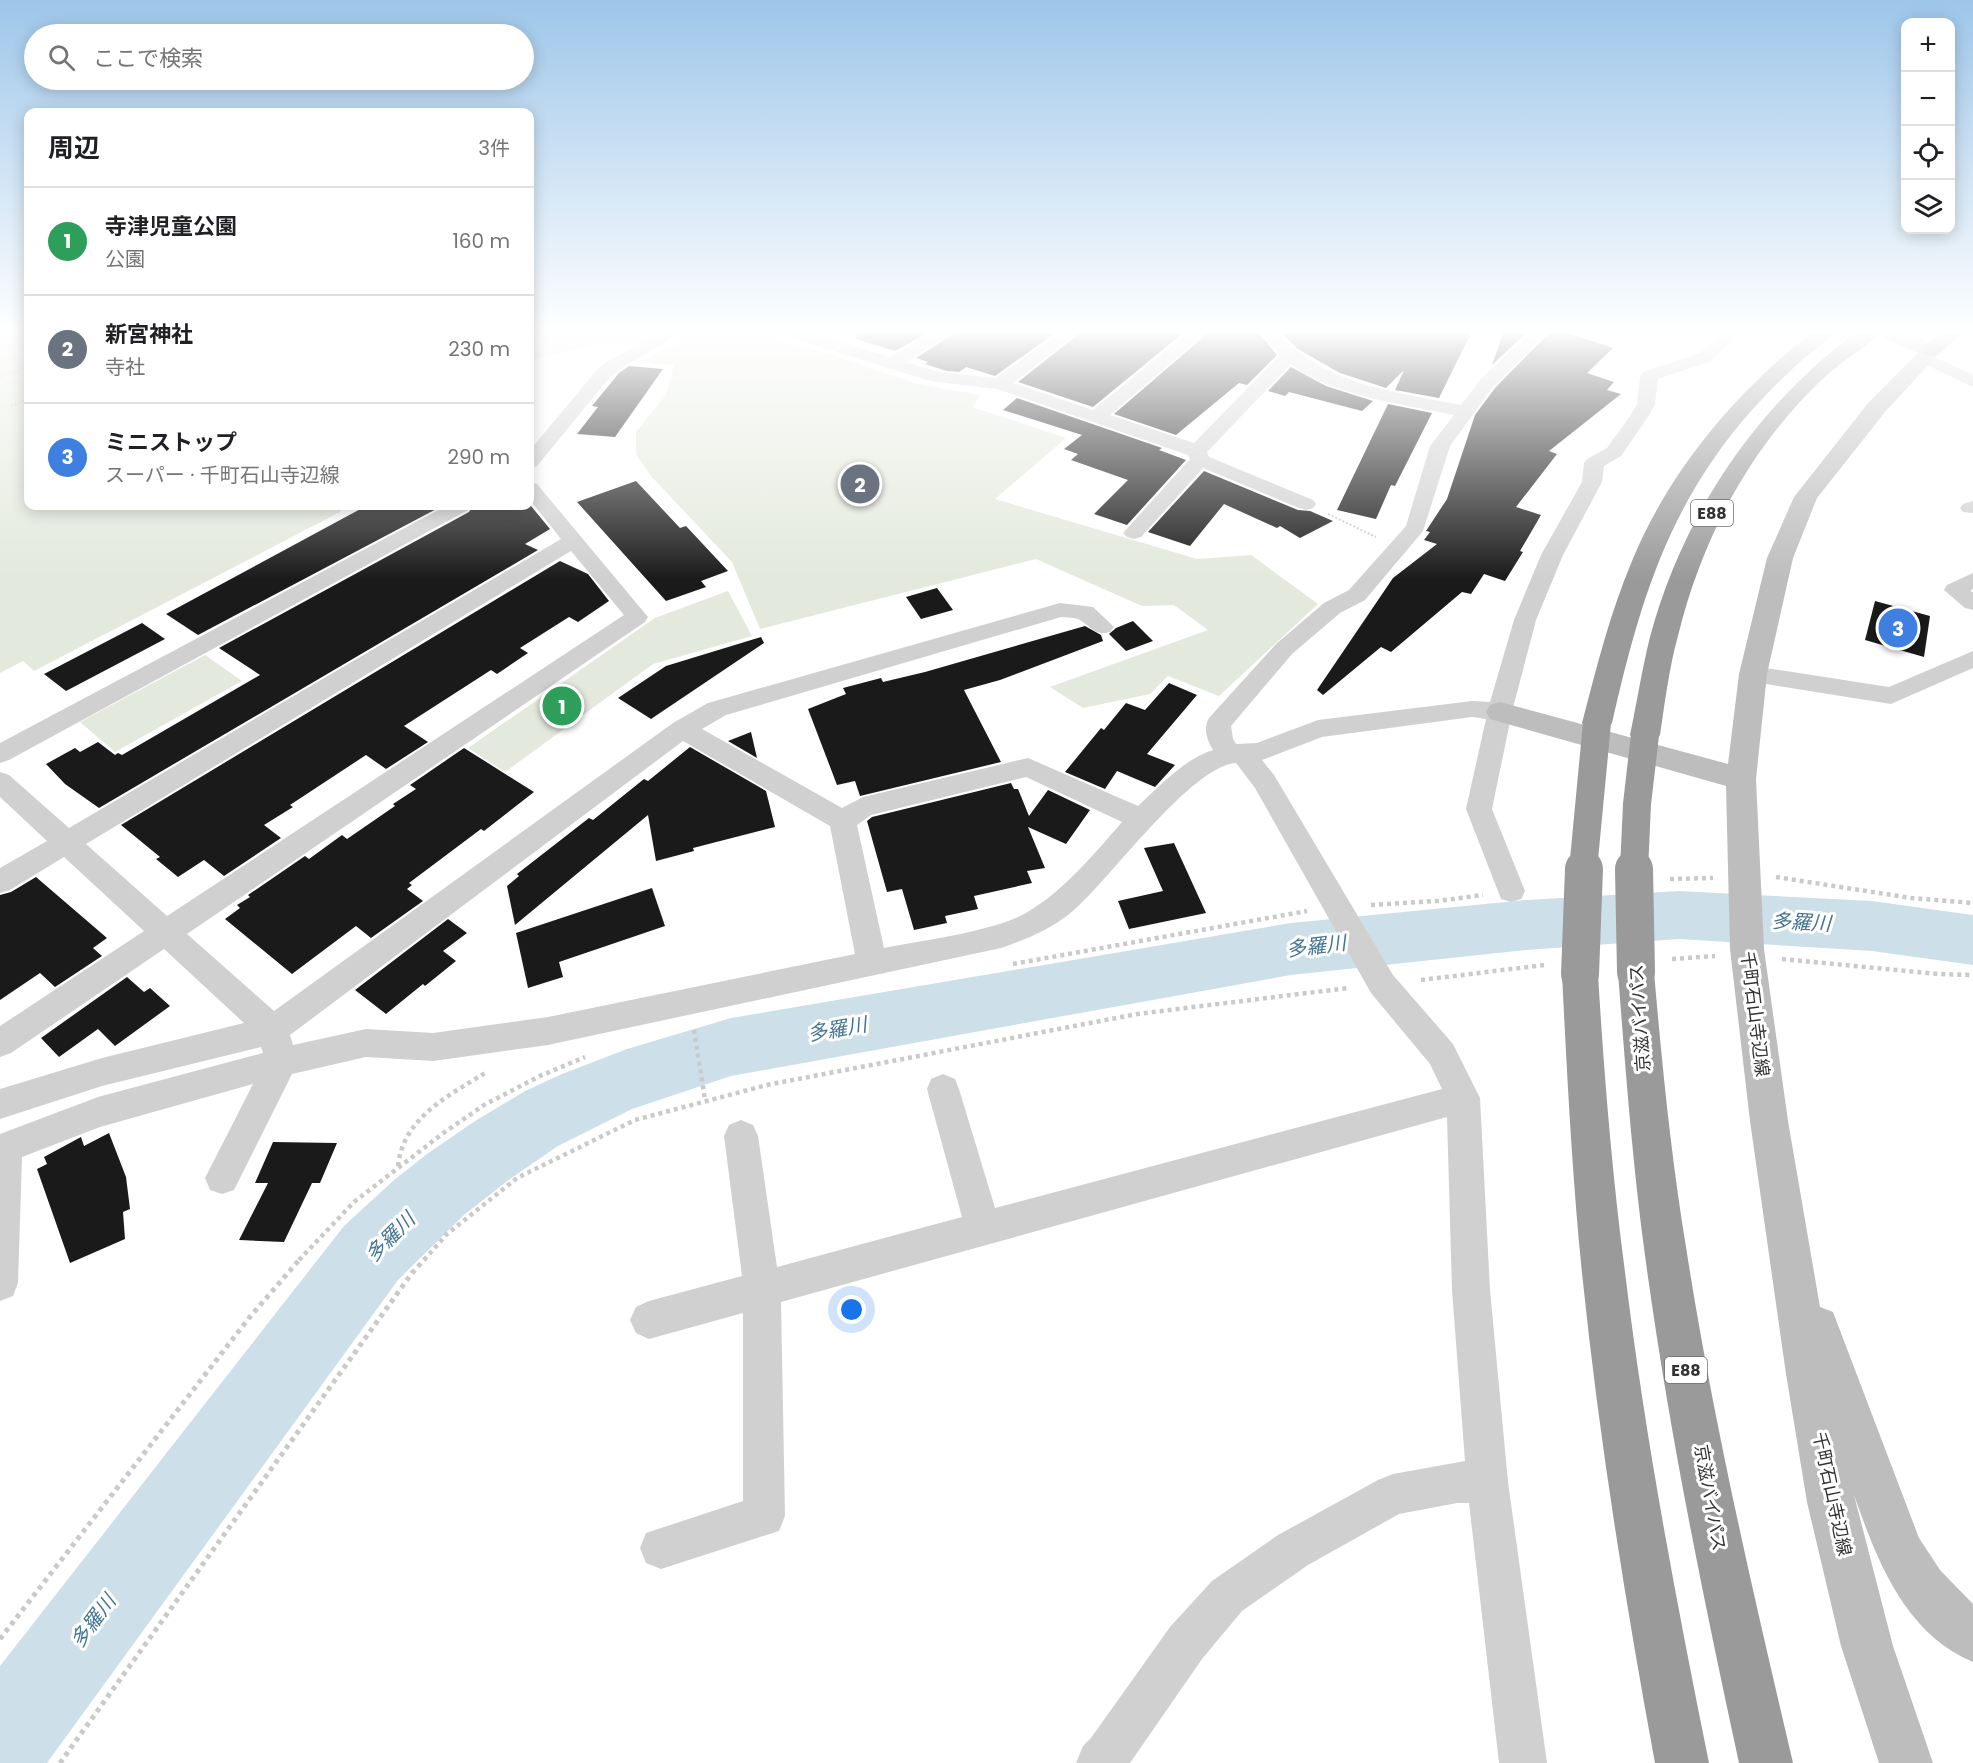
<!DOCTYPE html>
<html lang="ja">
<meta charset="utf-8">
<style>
body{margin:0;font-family:Poppins,"Noto Sans JP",sans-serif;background:#f2f2f2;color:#202124}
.controls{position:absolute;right:18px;top:18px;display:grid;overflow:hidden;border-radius:12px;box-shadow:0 3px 15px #0003}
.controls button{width:54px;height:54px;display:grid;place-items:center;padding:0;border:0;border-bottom:2px solid #e0e0e0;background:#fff;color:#202124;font:30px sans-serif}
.you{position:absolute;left:852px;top:1310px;width:21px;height:21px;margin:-15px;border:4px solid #fff;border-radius:50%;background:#1a73e8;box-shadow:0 0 0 9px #1a73e833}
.badge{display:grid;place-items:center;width:39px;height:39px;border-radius:50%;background:#2563eb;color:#fff;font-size:20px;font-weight:700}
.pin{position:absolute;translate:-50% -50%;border:3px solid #fff;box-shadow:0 2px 6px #0006}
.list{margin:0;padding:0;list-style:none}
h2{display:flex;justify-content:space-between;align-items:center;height:78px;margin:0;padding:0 24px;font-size:26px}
h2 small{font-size:20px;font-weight:400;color:#757577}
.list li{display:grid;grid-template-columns:39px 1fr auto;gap:18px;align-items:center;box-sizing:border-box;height:108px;padding:0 24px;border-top:2px solid #e0e0e0}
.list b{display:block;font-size:22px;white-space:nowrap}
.list p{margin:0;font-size:20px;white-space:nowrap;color:#757577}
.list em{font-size:20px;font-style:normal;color:#757577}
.icon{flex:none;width:33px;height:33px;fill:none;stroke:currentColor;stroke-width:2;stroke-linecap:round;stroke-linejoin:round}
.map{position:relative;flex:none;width:1973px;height:1763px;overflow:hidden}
.search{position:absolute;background:#fff;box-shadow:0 3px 15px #0003;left:24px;top:24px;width:510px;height:66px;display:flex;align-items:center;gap:15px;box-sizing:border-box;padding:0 21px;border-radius:33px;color:#757577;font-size:22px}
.panel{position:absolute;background:#fff;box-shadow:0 3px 15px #0003;left:24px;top:108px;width:510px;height:402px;border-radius:12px}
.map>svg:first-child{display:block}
.green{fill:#e3e9dc}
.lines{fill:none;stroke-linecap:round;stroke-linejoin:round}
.river{fill:#cde0ea;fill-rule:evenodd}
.building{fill:#1a1a1a}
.path-far2{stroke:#cacaca;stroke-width:2;stroke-dasharray:2 2;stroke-linecap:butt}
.path-far1{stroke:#cacaca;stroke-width:4.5;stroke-dasharray:4 4;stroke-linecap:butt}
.path{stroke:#cacaca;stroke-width:5;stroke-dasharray:4.5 4.5;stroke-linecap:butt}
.street{fill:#d0d0d0;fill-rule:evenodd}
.secondary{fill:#bdbdbd;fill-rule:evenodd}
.highway{fill:#9a9a9a;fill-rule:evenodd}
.highway-bridge-far1{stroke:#9a9a9a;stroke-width:28}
.highway-bridge{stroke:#9a9a9a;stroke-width:38}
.labels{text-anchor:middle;stroke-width:6;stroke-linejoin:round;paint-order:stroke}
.shield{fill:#fff;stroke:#707070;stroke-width:1.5}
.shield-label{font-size:16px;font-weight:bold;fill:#333}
.street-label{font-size:18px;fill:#333;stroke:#fff}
.water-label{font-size:20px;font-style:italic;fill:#447591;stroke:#fff}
</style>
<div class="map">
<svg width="1973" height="1763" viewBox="0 0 1973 1763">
<rect width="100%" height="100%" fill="#fff"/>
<g class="green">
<polygon points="0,333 28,333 28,506 343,506 340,512 34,671 23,661 0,673"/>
<polygon points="530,333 659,333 632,348 609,341 530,361"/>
<polygon points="692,333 756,333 820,351 918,384 981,395 972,407 1066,438 995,499 1197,559 1251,555 1318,604 1219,696 1168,676 1150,694 1083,708 1050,687 1208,630 1174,605 1142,606 1036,559 760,629 732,562 651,476 636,454 636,432 666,395 674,365 642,362"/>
<polygon points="728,591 752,636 653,664 505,772 468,748 655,618"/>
<polygon points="205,655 242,681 115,752 80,722"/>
</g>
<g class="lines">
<polygon class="river" points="1679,891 1872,901 1973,915 1973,965 1872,951 1679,939 1527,950 1291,975 731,1076 632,1109 558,1146 510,1179 464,1215 398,1280 47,1763 0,1763 0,1666 344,1226 394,1180 427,1154 475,1121 525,1091 562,1074 627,1049 731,1018 1291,923 1527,900"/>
</g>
<g class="building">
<polygon points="857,333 927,333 895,351 856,339"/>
<polygon points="955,333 1055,333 995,376 966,367 959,372 947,371 925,364 928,362 916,358"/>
<polygon points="1080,333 1183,333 1093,407 1018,382"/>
<polygon points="1208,333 1259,333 1277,355 1247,385 1239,383 1176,435 1114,414"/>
<polygon points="1281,333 1471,333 1439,398 1395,390 1404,370 1386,388 1340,373 1298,349"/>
<polygon points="1503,333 1526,333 1492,365"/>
<polygon points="1549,333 1568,333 1613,348 1587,373 1614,382 1607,390 1621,394 1549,451 1557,454 1516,507 1541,515 1520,551 1523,552 1505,581 1484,574 1471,594 1462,592 1391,652 1381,647 1323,695 1317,690 1393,578 1437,544 1424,540 1430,532 1426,531 1447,499 1475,415 1495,388"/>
<polygon points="629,366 663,369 615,437 577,434 598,407 592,406 619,373"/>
<polygon points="1291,367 1326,386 1373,401 1362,411 1289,392 1285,396 1268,391"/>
<polygon points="1017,398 1162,448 1159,450 1186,460 1127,525 1094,514 1128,480 1071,460 1078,454 1064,449 1082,435 1003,410"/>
<polygon points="1388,404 1432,413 1395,486 1391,485 1376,519 1337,510"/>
<polygon points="1204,471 1298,510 1310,511 1333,521 1300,538 1280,526 1277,528 1224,504 1190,546 1148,532"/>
<polygon points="636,481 680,528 686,526 728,571 701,581 706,587 666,601 577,502"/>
<polygon points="366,506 442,506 198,635 166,614"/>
<polygon points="473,506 531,506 550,529 525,544 538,550 99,808 65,784 46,764 75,748 80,752 98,742 115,755 118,753 122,755 260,675 219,648 469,512"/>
<polygon points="560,561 588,574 609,601 578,622 569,617 520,648 528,653 497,674 491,670 404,726 428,742 386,769 366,755 290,805 293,807 264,825 281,838 224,876 204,860 178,877 156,859 160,857 121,825"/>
<polygon points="937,588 953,610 921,619 906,597"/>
<polygon points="1875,601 1930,616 1924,657 1865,640"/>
<polygon points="1133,621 1153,641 1126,651 1109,634 1116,628"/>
<polygon points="142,623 165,639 66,691 44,674"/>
<polygon points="1085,626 1101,635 1103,641 1000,680 964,690 1001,762 860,796 855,781 837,785 808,709 846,694 843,688 881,678 883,682 925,672"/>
<polygon points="761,637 764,643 651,719 618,698 666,666"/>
<polygon points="1169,683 1197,695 1147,754 1175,765 1155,787 1117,771 1105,789 1065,772 1101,728 1104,730 1126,703 1145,710"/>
<polygon points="751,732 757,758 728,741"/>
<polygon points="690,747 766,791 775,827 693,848 694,851 656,861 648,815 515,925 507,886 519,876 517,874 589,818 593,820 644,779 648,781"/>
<polygon points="464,748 534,792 484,831 481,829 409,883 412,885 407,889 423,901 371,938 356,926 292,974 225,919 240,908 237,905 250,897 248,895 305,856 309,859 342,835 347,839 395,806 393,804 416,789 410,785"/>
<polygon points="1011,783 1014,789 1018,789 1029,816 1048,790 1090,810 1066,844 1028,827 1045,868 1027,871 1032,883 974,896 978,909 945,916 947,923 914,930 902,889 887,892 867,821 872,817"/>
<polygon points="1174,843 1206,913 1129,929 1118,901 1163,891 1144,848"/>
<polygon points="36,877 107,938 93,948 102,956 55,987 40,973 0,1000 0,895 11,892"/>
<polygon points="652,888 665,926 559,962 563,977 528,988 516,933"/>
<polygon points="448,919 467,933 443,951 456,961 425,986 423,984 386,1014 355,990"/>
<polygon points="127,977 144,992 150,988 170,1006 115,1046 98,1029 59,1057 41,1038"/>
<polygon points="109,1133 126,1177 130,1209 123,1212 125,1239 70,1263 37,1169 47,1164 44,1157 81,1137 84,1146"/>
<polygon points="273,1142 337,1143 320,1183 312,1183 284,1242 239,1240 268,1183 255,1183"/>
</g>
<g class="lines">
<g class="path-far2">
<polyline points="0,377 28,367"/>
<polyline points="11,406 28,399"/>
<polyline points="1328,514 1376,537"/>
</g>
<g class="path-far1">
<polyline points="1776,877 1911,898 1973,903"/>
<polyline points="1670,879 1713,878"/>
<polyline points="1371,905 1437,901 1483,895"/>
<polyline points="1672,959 1715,956"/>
<polyline points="1782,959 1938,974 1973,975"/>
<polyline points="1013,964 1307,911"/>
<polyline points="1421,980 1544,965"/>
<polyline points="694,1030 705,1100"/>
<path d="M398 1166C403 1118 448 1096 485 1073"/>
<polyline points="299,1260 354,1202 442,1134 484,1105 540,1076 585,1057"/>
<polyline points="424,1260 447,1234 517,1178 635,1120 767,1085 1137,1014 1348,988"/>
</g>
<g class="path">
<polyline points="0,1639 249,1318 300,1259"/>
<polyline points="60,1763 412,1273 425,1259"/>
</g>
<g class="street">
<polygon points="660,333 681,333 620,369 609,378 537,466 530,468 530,450 597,370 608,361"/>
<path d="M787 333H813L890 357 932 333H953L906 362 938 372 996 378 1059 333H1078L1013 383 1093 410 1187 333H1206L1110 415 1194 443 1280 355 1261 333H1278C1324 385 1396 392 1461 405L1481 379 1529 333H1547L1493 387 1450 446 1423 531 1365 600 1340 613 1292 654 1231 726 1233 739 1236 744 1257 743 1318 720 1472 701 1490 702 1514 620 1541 555 1582 482 1584 463 1587 459 1607 448 1632 413 1637 404 1640 376 1643 372 1699 353 1722 333H1740L1711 361 1658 379 1655 404 1650 414 1621 456 1604 466 1602 482 1563 555 1536 620 1512 712 1492 809 1525 891 1521 899 1511 902 1501 899 1466 809 1486 719 1472 717 1322 737 1262 760 1274 775 1393 975 1453 1044 1480 1098 1490 1290 1508 1482 1547 1763H1499L1469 1503H1457L1399 1514 1308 1565 1242 1611 1202 1659 1130 1763H1076L1083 1746 1091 1738 1170 1627 1212 1581 1278 1535 1378 1480 1393 1474 1465 1461 1452 1290 1447 1117 781 1302 785 1516 779 1531 661 1569 646 1563 640 1548 646 1533 743 1501V1313L649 1339 636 1333 630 1320 636 1307 649 1301 742 1276 724 1136 729 1125 741 1120 753 1125 758 1136 777 1267 962 1217 927 1089 931 1079 943 1074 955 1079 959 1089 995 1208 1442 1089 1430 1064 1371 993 1255 788 1236 763C1191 766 1110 879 1074 910 1054 928 1027 939 1001 948L548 1045 433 1061 366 1057 292 1074 234 1190 222 1194 210 1190 205 1178 253 1084 100 1127 22 1157 18 1283 13 1296 0 1301V1134L98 1097 263 1053 261 1047 102 1086 0 1119V1089L102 1058 244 1023 164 949 11 1053 0 1057V1026L144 931 64 857 10 890 0 893V868L47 841 0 797V772L9 775 69 828 561 539 530 500V482L537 484 648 617 645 622 187 934 274 1011 673 723 708 703 1060 603 1093 607 1114 627 1110 632C1094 636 1092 627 1080 620 1075 617 1067 618 1061 617L726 715 702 729 842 808 863 797 1028 758 1138 806C1161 785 1183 760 1213 750 1207 740 1203 729 1209 718L1276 644 1324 603 1349 590 1406 526 1430 446 1454 415C1402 404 1333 396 1291 364L1207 452 1209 457 1313 500 1316 504 1313 508 1306 510 1299 508 1203 468 1141 537 1134 539 1127 537 1123 533 1190 459 1188 455 997 389 930 381 789 337ZM571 551 624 615 167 916 86 844ZM683 741 830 826 855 954 548 1017 433 1033 366 1029 293 1045 290 1035ZM1026 777 1122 822C1093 855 1065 890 1026 913 992 932 924 940 884 948L857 825 871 815Z"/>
<polygon points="1924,352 1973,375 1973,387 1918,361 1915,357 1918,353"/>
<polygon points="1973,501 1973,513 1963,512 1960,508 1963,504"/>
<polygon points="446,506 471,506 468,510 9,760 0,763 0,743"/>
<polygon points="1973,573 1973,589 1970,591 1973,592 1973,610 1965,608 1944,590 1947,585"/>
<polygon points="1973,651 1973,668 1891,704 1753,682 1744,680 1741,674 1744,668 1753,666 1889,687"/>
</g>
<path class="secondary" d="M1880 333H1907L1938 347 1941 351 1885 412 1817 498 1793 558 1767 674 1756 779 1764 949 1788 1121 1820 1307 1833 1312 1919 1538 1940 1570 1973 1604V1662C1904 1633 1877 1560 1854 1495L1893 1646 1933 1763H1879L1841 1646 1807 1502 1786 1374 1750 1121 1730 949 1726 786 1490 719 1486 712 1490 705 1500 702 1728 764 1739 674 1767 558 1794 497 1869 402 1918 353 1883 337Z"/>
<g class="highway">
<path d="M1811 333H1833C1825 344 1812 351 1802 360 1780 380 1758 402 1739 425 1664 517 1638 610 1612 723L1607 730 1597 733 1587 730 1582 723C1596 669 1610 613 1632 561 1669 471 1735 393 1811 333Z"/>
<path d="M1855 333H1878C1869 346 1851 355 1839 365 1821 379 1805 396 1790 413 1735 477 1698 554 1678 636 1669 668 1665 702 1660 735L1655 742 1645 745 1635 742 1630 735C1637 702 1642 669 1650 637 1683 515 1754 409 1855 333Z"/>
<polygon points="1940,333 1962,333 1938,355 1924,355 1921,351"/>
<path d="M1636 957 1648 962 1654 972C1662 1064 1671 1156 1686 1247 1713 1421 1753 1592 1793 1763H1739C1702 1592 1667 1421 1644 1248 1632 1157 1625 1064 1618 972L1624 962Z"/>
<path d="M1580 959 1592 964 1598 974C1604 1074 1612 1173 1625 1272 1645 1437 1676 1600 1709 1763H1655C1625 1600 1599 1438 1582 1273 1572 1174 1567 1074 1562 974L1568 964Z"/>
</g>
<g class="highway-bridge-far1">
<polyline points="1583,870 1597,723"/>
<polyline points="1634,870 1637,804 1645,735"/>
</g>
<g class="highway-bridge">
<polyline points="1634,869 1636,972"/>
<polyline points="1580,974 1584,869"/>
</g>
</g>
<linearGradient id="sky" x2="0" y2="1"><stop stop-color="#9dc6e9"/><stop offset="0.57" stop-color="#fff"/><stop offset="1" stop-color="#fff" stop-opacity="0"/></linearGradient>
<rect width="1973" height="580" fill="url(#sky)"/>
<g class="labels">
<g class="shield">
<rect x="1691" y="500" width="42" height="26" rx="4.5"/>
<rect x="1665" y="1357" width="42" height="26" rx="4.5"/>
</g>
<g class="shield-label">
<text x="1712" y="519">E88</text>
<text x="1686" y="1376">E88</text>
</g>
<g class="street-label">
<text transform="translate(1755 1014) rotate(83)" y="6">千町石山寺辺線</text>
<text transform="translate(1640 1018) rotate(-94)" y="6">京滋バイパス</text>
<text transform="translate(1832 1494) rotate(78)" y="6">千町石山寺辺線</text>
<text transform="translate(1710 1498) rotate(80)" y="6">京滋バイパス</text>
</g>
<g class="water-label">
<text transform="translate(1801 922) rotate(3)" y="7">多羅川</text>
<text transform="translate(1316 946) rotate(-7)" y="7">多羅川</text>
<text transform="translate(837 1029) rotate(-10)" y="7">多羅川</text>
<text transform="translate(390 1237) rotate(-45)" y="7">多羅川</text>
<text transform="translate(93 1621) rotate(-53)" y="7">多羅川</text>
</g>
</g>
</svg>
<div class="controls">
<button>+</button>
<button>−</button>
<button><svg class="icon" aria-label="locate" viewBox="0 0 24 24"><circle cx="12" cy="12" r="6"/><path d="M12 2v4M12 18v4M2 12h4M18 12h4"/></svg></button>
<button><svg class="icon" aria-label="layers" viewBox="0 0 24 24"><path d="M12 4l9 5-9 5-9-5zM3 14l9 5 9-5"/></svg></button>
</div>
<div class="you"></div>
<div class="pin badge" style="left:562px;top:706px;background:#2e9e5b">1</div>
<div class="pin badge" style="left:860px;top:484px;background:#6b7280">2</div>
<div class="pin badge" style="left:1898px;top:628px;background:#3f7fe0">3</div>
<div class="search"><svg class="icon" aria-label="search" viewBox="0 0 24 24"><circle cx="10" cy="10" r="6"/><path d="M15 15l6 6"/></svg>ここで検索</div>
<section class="panel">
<h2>周辺<small>3件</small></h2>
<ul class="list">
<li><span class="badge" style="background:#2e9e5b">1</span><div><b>寺津児童公園</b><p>公園</p></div><em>160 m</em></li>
<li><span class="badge" style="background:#6b7280">2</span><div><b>新宮神社</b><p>寺社</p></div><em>230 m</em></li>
<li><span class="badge" style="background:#3f7fe0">3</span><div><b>ミニストップ</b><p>スーパー · 千町石山寺辺線</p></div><em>290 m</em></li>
</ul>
</section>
</div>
